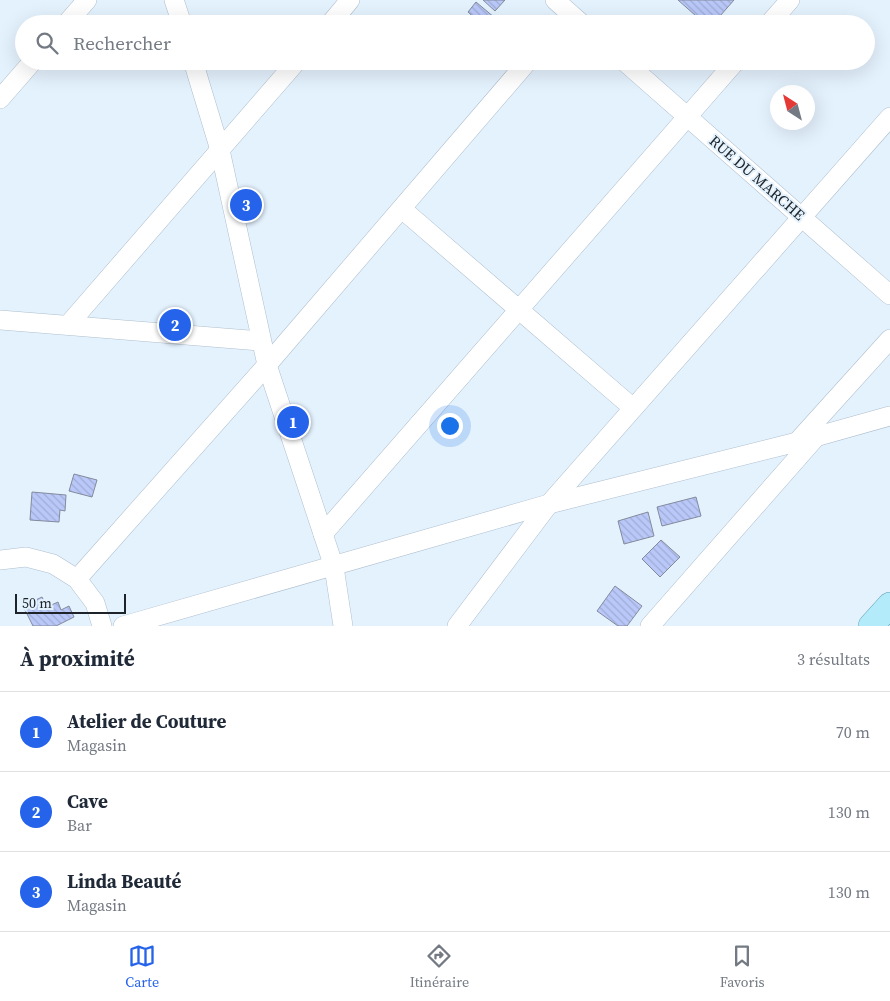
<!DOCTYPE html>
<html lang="fr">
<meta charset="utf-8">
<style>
body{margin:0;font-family:"Source Serif 4",serif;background:#f2f2f3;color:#1f2937}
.compass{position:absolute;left:770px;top:85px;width:45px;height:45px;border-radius:50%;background:#fff;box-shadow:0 5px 20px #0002;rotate:324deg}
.scale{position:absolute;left:15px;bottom:12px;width:111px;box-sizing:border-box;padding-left:5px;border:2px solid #1d2328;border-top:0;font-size:14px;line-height:18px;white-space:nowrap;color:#1d2328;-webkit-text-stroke:4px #e4f2fe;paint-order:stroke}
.you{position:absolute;left:449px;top:425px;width:18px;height:18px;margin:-12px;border:4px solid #fff;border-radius:50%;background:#1a73e8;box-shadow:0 0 0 8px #1a73e833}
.badge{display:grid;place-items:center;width:32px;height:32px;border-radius:50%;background:#2563eb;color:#fff;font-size:16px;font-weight:700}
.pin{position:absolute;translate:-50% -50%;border:2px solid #fff;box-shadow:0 1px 5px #0006}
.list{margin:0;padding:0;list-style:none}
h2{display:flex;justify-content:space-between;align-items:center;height:65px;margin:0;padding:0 20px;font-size:21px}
h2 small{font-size:16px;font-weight:400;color:#747a83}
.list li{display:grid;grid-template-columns:32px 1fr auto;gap:15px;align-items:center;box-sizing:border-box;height:80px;padding:0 20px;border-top:1px solid #e0e1e3}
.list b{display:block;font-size:19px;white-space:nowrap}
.list p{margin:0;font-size:16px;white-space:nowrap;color:#747a83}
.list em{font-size:16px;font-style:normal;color:#747a83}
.icon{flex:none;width:28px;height:28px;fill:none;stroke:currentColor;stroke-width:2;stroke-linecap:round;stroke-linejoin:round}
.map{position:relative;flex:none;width:890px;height:626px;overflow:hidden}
.search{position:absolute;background:#fff;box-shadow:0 5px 20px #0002;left:15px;right:15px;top:15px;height:55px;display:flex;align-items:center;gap:12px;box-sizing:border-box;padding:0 18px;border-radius:28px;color:#747a83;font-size:19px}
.sheet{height:305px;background:#fff}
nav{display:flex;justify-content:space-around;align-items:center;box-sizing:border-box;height:70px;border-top:1px solid #e0e1e3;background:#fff;font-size:14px;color:#747a83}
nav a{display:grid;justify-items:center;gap:2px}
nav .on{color:#2563eb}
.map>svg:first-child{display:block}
.building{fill:url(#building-back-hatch);stroke:#848a9c}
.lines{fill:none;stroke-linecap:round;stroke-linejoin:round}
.minor-casing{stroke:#aebfcd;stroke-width:20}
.major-casing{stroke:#5d9daf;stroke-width:26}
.minor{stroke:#fff;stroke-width:19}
.major{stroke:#b3ebfb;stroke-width:25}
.labels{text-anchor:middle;stroke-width:4;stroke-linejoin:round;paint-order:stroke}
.street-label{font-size:15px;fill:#1d2328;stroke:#e4f2fe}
</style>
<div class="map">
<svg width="890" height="626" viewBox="0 0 890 626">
<defs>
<pattern id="building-back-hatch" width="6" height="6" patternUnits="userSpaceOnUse" patternTransform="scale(1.25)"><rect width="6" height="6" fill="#b9c8f9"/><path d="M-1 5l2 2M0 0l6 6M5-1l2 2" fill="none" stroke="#9facd5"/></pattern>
</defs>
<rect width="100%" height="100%" fill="#e4f2fe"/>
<g class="building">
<polygon points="483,0 505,0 495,11"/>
<polygon points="678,0 734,0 713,24 705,24"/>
<polygon points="476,2 495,18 490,24 481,24 468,12"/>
<polygon points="74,474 97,480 92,497 69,491"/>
<polygon points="32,492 66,495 65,511 60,510 59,522 30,520"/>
<polygon points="696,497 701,516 662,526 657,507"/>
<polygon points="648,512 654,536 624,544 618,521"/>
<polygon points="661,540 680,557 660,577 642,559"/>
<polygon points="615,586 642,606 627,626 618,626 597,611"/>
<polygon points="42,597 47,607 58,602 61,610 69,606 74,617 56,626 33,626 23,606"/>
</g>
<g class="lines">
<defs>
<g id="minor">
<polyline points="174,0 182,24"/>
<polyline points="555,0 582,24"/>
<polyline points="66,24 87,0"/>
<polyline points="330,24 350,0"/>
<polyline points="769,24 790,0"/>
<polyline points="193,61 220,150 267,365 334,567 343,626"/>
<polyline points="624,61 890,295"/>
<polyline points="0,99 33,61"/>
<polyline points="402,209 633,408"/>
<polyline points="0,320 261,341"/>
<polyline points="68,325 297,61"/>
<polyline points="797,442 890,339"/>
<polyline points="323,534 736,61"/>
<polyline points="0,560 26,557 53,564 77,579 95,603 102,626"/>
<polyline points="77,579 267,365 528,61"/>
<polyline points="123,626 549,504 797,442 890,416"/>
<polyline points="457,626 549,504 890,117"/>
<polyline points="650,626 816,437"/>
</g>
<polyline id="major" points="871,626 890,605"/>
</defs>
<use href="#minor" class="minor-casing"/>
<use href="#major" class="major-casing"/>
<use href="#minor" class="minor"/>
<use href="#major" class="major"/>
</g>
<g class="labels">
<g class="street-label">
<text transform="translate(757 178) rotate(41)" y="5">RUE DU MARCHE</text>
</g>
</g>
</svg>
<svg class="compass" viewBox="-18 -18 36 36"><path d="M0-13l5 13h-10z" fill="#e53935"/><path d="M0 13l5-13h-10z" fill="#747a83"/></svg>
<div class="scale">50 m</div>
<div class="you"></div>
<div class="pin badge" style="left:293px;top:422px">1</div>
<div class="pin badge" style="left:175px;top:325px">2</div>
<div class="pin badge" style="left:246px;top:205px">3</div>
<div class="search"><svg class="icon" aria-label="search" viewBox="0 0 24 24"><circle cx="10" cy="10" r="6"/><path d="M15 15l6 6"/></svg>Rechercher</div>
</div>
<section class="sheet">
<h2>À proximité<small>3 résultats</small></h2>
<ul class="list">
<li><span class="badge">1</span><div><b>Atelier de Couture</b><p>Magasin</p></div><em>70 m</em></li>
<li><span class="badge">2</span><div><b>Cave</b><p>Bar</p></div><em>130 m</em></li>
<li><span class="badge">3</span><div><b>Linda Beauté</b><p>Magasin</p></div><em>130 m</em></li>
</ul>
</section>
<nav>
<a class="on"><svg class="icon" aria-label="map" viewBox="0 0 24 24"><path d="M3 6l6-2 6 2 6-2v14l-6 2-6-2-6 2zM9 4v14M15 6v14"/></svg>Carte</a>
<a><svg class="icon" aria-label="directions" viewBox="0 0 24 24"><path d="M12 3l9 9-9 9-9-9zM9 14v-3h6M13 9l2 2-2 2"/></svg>Itinéraire</a>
<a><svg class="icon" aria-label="saved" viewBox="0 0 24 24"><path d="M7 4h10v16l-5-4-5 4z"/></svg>Favoris</a>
</nav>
